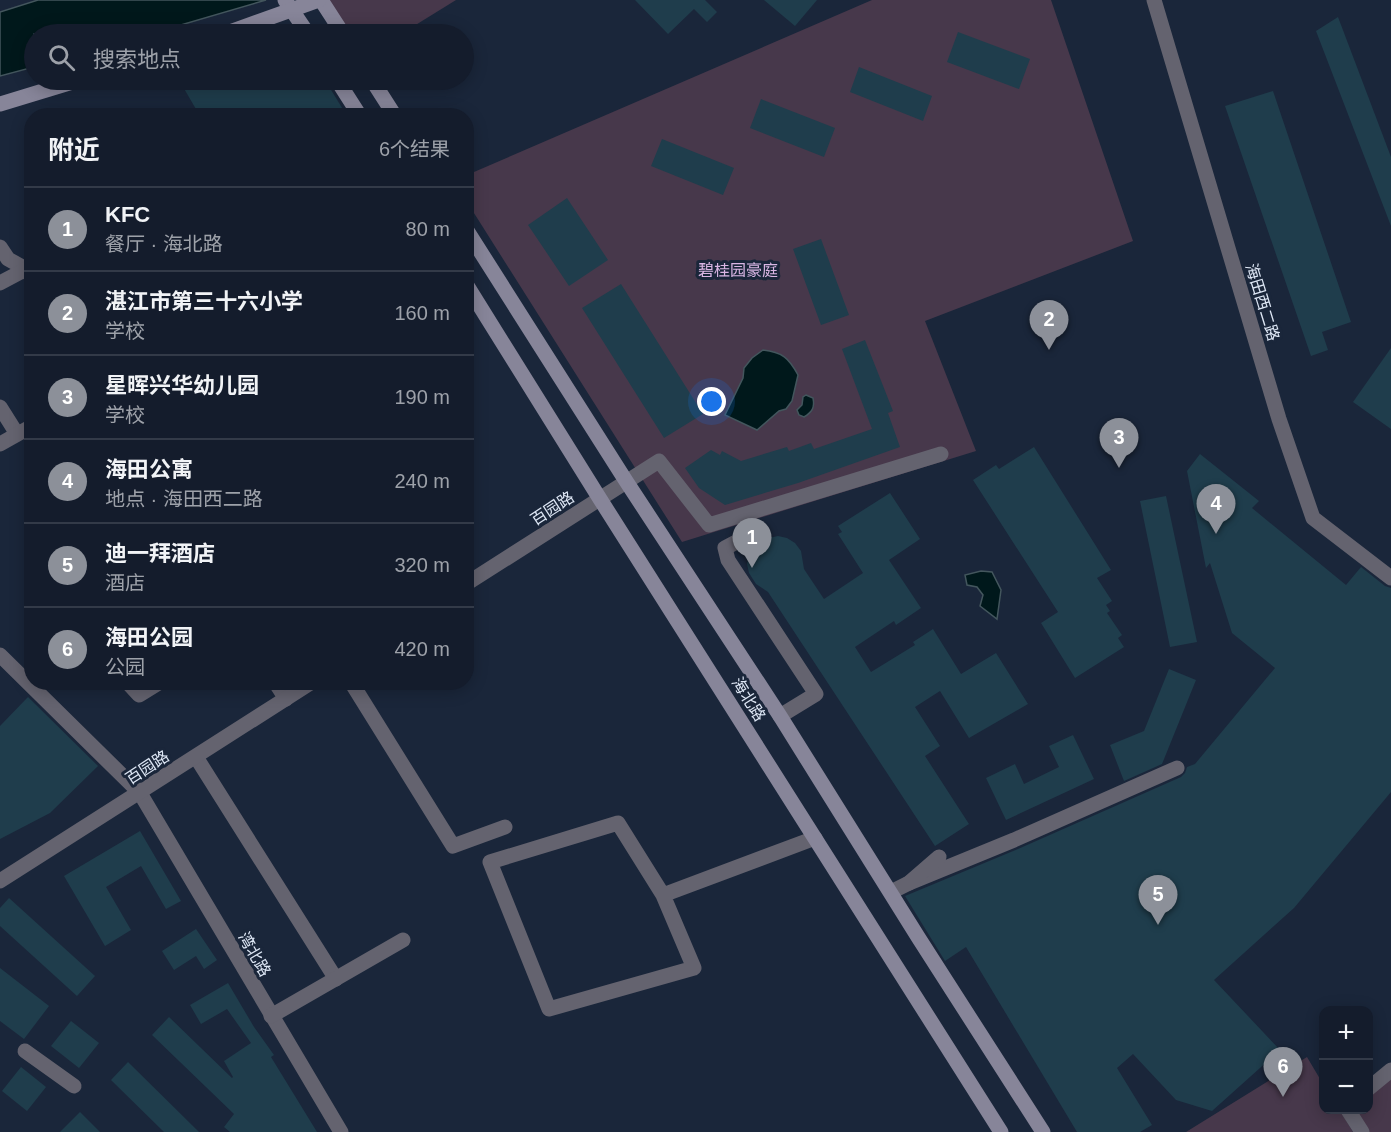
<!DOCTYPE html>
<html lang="zh">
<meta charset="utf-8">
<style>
body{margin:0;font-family:Helvetica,"Noto Sans SC",sans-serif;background:#212938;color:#f1f3f6}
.controls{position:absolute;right:18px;bottom:18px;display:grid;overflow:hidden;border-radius:12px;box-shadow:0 3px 15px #0003}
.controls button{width:54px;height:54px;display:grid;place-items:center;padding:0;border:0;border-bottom:2px solid #333a48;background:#141c2c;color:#f1f3f6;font:30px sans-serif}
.you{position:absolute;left:712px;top:402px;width:21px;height:21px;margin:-15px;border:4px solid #fff;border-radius:50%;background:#1a73e8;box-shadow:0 0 0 9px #1a73e833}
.badge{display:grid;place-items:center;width:39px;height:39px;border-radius:50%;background:#8c9099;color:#fff;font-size:20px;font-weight:700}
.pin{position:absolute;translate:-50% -50px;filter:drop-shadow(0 2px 3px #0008)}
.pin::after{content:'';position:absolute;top:32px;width:21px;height:18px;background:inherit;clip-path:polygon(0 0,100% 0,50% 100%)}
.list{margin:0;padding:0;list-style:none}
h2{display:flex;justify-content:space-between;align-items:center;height:78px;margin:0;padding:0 24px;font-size:26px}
h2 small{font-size:20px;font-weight:400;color:#9da1a9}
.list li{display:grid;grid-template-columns:39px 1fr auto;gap:18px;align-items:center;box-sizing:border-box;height:84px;padding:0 24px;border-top:2px solid #333a48}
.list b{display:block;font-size:22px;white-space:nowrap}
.list p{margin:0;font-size:20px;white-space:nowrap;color:#9da1a9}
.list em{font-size:20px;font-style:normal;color:#9da1a9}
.icon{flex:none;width:33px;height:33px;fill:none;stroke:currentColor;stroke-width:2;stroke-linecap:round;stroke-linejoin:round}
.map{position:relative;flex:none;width:1391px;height:1132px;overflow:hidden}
.search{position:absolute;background:#141c2c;box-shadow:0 3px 15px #0003;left:24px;top:24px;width:450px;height:66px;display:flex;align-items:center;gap:15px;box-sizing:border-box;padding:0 21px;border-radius:33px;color:#9da1a9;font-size:22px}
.panel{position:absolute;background:#141c2c;box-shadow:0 3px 15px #0003;left:24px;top:108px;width:450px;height:582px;border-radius:24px}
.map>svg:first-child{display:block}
.green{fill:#47384b}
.water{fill:#00181b;stroke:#43565d;stroke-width:1.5}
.building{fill:#1f3d4c}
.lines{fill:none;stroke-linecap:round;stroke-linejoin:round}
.street{stroke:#64636f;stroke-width:15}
.secondary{stroke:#878599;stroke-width:15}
.labels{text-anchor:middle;stroke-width:6;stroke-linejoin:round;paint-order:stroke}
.park-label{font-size:16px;fill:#d9b5e3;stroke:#1a263a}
.street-label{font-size:16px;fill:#dfe8f6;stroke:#1a263a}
</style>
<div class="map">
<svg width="1391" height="1132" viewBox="0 0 1391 1132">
<rect width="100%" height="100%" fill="#1a263a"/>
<g class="green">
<polygon points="327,0 456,0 401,34 348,34"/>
<polygon points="872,0 1051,0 1133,241 925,321 976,451 682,542 467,202 467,175"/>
<polygon points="1307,1057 1323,1084 1324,1110 1340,1110 1353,1132 1186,1132"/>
<polygon points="1391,1072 1391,1132 1363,1132 1349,1110 1368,1110 1369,1091"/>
</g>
<g class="water">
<polygon points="38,0 266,0 150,34 34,34 34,67 0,76 0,12"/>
<path d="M763 350C782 352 789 358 798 375L792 401 786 409 779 411 757 430 725 415 743 378 744 368 752 358Z"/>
<path d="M806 395 813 398C815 408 812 412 804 417L799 415 797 410 802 405 803 397Z"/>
<polygon points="981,571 992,572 1001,590 997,619 980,606 983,595 977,587 967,585 965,575"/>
</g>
<g class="building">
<polygon points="635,0 705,0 717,12 707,22 694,9 668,34"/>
<polygon points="764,0 817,0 795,26"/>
<polygon points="1338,17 1391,157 1391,226 1316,31"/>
<polygon points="958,32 1030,59 1019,89 947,62"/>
<polygon points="859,67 932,96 923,121 850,92"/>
<polygon points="179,80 325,80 347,116 200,116"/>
<polygon points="1273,91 1351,322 1322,332 1328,350 1311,356 1225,106"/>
<polygon points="761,99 835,128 824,157 750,128"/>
<polygon points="662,139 734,168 723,195 651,166"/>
<polygon points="567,198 608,260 569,286 528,225"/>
<polygon points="821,239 849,315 821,325 793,249"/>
<polygon points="621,284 703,414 664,438 582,308"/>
<polygon points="865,340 893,411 888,413 900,447 798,483 725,505 699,488 685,468 711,450 720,455 722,451 741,461 787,447 789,451 811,443 814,449 872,429 842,349"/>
<polygon points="1391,348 1391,429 1353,402"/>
<polygon points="1034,447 1111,570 1097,578 1112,601 1106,605 1110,611 1107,613 1122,635 1118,638 1124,647 1075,678 1041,623 1058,612 973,480 996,465 999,469"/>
<polygon points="1200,454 1259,501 1252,508 1346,585 1361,567 1385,586 1391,588 1391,792 1294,908 1214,980 1280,1050 1212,1111 1176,1100 1133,1054 1117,1068 1152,1125 1140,1132 1077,1132 966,947 945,961 905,896 1018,849 1181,777 1185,773 1187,767 1195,764 1275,668 1232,633 1210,563 1206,568 1187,471"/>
<polygon points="890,493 920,539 889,560 921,608 896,625 894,621 855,647 871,672 915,645 913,642 933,629 961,674 996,653 1028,704 969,738 940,691 915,707 940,746 925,756 969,824 935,846 768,592 756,584 749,573 747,564 749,555 760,540 778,536 787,538 795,543 801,551 804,569 824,599 863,573 838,534 842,532 838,526"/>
<polygon points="1166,496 1197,642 1170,647 1140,501"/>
<polygon points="1169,669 1196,680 1162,764 1124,781 1110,745 1144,731"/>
<polygon points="28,697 98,766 50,813 0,839 0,726"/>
<polygon points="1073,735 1094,779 1006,820 986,778 1015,764 1024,784 1059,767 1049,746"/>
<polygon points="140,831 181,901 166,909 141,866 106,887 131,930 105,946 64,876"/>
<polygon points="9,898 95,976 77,996 0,926 0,908"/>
<polygon points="196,929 217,960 204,969 196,956 174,970 162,951"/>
<polygon points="0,968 49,1006 24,1039 0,1021"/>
<polygon points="228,983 254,1027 274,1055 271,1057 317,1132 230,1132 224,1127 234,1114 152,1035 169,1017 232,1078 233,1077 224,1061 251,1043 227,1009 201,1024 190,1005"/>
<polygon points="71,1021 99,1043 79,1068 51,1046"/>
<polygon points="128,1062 199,1132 164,1132 111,1080"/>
<polygon points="21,1067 46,1087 27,1111 2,1091"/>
<polygon points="80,1112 100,1132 60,1132"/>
</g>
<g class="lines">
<g class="street">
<polyline points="1154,0 1279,419 1313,518 1391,578"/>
<polyline points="0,247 8,259 26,269 32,278"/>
<polyline points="0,283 32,266"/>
<polyline points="0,407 17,434"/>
<polyline points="0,444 32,426"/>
<polyline points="742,539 725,548 728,560 816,694 780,716"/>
<polyline points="466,584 659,461 709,525 941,454"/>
<polyline points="0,655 140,793 341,1132"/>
<polyline points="127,682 139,695 160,682"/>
<polyline points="275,682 286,699"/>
<polyline points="351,682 453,846 505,827"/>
<polyline points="196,757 336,979"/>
<polyline points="0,881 312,682"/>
<polyline points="909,883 1014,840 1177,768"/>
<polyline points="891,892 909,883 939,857"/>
<polyline points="663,895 694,968 549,1009 490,862 618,823 663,895 815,838"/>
<polyline points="271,1016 403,940"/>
<polyline points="25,1051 74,1086"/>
<polyline points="1368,1089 1391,1070"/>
<polyline points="1348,1110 1362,1132"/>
</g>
<g class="secondary">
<polyline points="285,0 308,34"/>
<polyline points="321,0 343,34"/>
<polyline points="224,34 319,0"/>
<polyline points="337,80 360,116"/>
<polyline points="372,80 395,116"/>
<polyline points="0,104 79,80"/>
<polyline points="466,229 626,481 780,716 918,937 1043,1132"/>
<polyline points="466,284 600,499 1001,1132"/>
</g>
</g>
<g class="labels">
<g class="park-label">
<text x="738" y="276">碧桂园豪庭</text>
</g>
<g class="street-label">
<text transform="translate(1263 302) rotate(73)" y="6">海田西二路</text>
<text transform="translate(552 508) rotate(-33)" y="6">百园路</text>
<text transform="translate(749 699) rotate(58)" y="6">海北路</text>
<text transform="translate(147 767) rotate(-33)" y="6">百园路</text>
<text transform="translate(255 954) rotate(60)" y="6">湾北路</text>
</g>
</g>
</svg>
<div class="controls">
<button>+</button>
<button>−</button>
</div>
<div class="you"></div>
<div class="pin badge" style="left:752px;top:568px">1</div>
<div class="pin badge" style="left:1049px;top:350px">2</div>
<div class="pin badge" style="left:1119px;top:468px">3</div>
<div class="pin badge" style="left:1216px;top:534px">4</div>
<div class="pin badge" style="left:1158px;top:925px">5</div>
<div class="pin badge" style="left:1283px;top:1097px">6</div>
<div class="search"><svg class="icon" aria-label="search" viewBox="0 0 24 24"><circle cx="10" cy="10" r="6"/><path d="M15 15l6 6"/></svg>搜索地点</div>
<section class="panel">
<h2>附近<small>6个结果</small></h2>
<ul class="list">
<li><span class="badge">1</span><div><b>KFC</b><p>餐厅 · 海北路</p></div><em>80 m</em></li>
<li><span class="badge">2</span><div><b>湛江市第三十六小学</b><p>学校</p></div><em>160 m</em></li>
<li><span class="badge">3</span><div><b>星晖兴华幼儿园</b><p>学校</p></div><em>190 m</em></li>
<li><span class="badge">4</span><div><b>海田公寓</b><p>地点 · 海田西二路</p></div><em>240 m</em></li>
<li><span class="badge">5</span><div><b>迪一拜酒店</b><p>酒店</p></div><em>320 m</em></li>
<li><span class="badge">6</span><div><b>海田公园</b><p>公园</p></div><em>420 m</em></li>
</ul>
</section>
</div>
